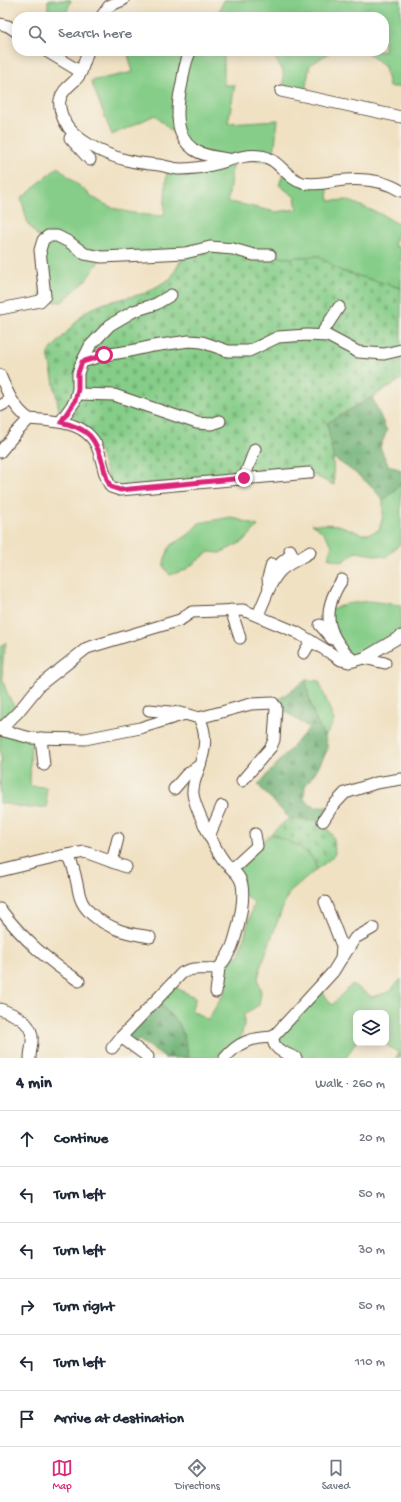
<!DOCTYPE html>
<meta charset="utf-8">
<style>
body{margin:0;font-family:"Gochi Hand",sans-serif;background:#f2f2f3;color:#1f2937}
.controls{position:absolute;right:12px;bottom:12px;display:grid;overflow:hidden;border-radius:8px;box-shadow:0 2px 10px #0003}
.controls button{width:36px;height:36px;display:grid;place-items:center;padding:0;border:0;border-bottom:1px solid #e0e1e3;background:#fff;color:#1f2937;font:20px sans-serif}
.stop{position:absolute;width:12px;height:12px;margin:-9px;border:3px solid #db2777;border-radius:50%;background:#fff}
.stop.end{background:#db2777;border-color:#fff;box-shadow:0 1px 4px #0008}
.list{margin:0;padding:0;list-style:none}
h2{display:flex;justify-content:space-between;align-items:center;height:52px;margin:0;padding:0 16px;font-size:17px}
h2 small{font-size:13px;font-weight:400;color:#747a83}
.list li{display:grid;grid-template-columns:26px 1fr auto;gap:12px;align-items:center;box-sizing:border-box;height:56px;padding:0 16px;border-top:1px solid #e0e1e3}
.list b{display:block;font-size:15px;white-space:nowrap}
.list em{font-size:13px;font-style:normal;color:#747a83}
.icon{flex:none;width:22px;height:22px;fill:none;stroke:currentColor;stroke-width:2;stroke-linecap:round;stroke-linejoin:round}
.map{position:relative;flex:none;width:401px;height:1058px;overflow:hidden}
.search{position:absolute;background:#fff;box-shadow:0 2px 10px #0003;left:12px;right:12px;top:12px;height:44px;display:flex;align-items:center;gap:10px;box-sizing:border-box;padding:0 14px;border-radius:16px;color:#747a83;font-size:15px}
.sheet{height:388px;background:#fff}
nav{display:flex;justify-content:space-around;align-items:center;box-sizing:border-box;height:56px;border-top:1px solid #e0e1e3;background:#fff;font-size:11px;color:#747a83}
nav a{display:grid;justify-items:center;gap:2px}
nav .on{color:#db2777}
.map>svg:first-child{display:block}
.grass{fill:#85cd88;stroke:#607c53}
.forest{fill:url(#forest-firs);stroke:#546d49}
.cemetery{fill:url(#cemetery-stones);stroke:#607c53}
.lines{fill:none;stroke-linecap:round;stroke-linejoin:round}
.minor-casing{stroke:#564537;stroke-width:13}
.minor{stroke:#fff;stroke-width:11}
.route{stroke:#db2777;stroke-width:5}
</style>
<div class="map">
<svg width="401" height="1058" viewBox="0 0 401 1058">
<defs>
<pattern id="forest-firs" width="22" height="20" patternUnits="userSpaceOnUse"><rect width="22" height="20" fill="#6cb074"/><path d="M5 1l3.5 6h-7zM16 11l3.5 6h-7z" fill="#5a8f5f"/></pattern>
<pattern id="cemetery-stones" width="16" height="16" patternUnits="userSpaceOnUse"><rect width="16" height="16" fill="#85cd88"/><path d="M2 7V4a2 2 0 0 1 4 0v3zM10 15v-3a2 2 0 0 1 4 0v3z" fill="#74b075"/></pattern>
</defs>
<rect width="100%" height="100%" fill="#f7f3e8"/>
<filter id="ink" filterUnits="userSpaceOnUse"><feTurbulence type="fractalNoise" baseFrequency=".025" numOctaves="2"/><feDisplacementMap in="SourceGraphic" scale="8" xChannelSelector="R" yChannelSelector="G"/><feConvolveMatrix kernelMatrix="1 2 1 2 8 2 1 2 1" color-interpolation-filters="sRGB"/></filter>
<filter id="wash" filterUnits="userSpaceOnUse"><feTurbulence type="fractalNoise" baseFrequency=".012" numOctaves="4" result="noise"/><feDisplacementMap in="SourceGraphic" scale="16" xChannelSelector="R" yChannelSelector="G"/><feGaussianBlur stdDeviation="0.9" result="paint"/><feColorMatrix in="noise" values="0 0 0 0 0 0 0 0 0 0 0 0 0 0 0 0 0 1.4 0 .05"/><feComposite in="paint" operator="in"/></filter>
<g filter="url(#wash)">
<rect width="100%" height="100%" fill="#f0e1c3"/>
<g class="grass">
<polygon points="48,0 71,0 65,17 62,17 48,11"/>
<polygon points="224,0 401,0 401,87 389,87 385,67 365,51 384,51 384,17 216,17"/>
<path d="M127 51H172L179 57 189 51H224V85H235L228 123 278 120 273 161 233 159 228 202 245 205 276 212 297 209 295 197 279 185 285 169 296 177 327 183 329 201 347 200 383 215 401 226 394 245 401 249V288L341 271 319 256 285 258 270 255 102 257 86 280 62 302 40 301 42 241 28 224 21 198 58 167C69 177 81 188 93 197 113 212 140 215 164 216L167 167 210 169 155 115 112 135 91 81 133 72Z"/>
<polygon points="270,51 332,51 310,65 305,91 284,87 283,71"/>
<path d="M401 484V543L386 557 356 552 342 562 328 558 332 545 323 532 312 524C322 525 335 523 344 527 360 532 361 538 379 530L383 516V501Z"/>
<polygon points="231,517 258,526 244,541 220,553 209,552 185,570 170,575 164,567 164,561 170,546 188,535 199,523"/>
<polygon points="369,601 401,605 401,634 354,661 342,650 329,610 346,604"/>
<path d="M6 642C0 674 0 685 18 712L0 727V647Z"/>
<path d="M306 680 319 681 334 721 325 737C314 719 309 701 306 680Z"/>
<polygon points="0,730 31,738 30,786 46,787 47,807 28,808 0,803 0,763 2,762 0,753"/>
<polygon points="271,834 295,844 311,856 317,869 289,893 284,904 261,966 258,979 261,992 259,1005 244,1014 244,1025 239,1045 223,1051 216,1058 188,1058 187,1048 180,1025 156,1000 171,985 196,998 191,1010 208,1020 228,986 219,982 226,959 239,956 254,902 244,895 232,869"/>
<polygon points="401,979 401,1058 396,1058 399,1053 383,1043 386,1043 386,1013 356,1013 356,1042 346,1058 296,1058 276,1047 273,1037 319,987 332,1005 352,984 372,997 389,992"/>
</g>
<g class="forest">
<path d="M372 397 387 431 380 447 388 465 401 470V484L383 501C370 482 352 470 333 458L327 423Z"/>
<polygon points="306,680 310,702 317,723 325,737 328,749 316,771 305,786 304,800 316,807 332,807 323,821 289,818 258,785 309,728 273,703"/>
<polygon points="156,1000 180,1025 187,1048 188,1058 165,1058 139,1040 132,1046 121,1037"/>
</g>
<g class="cemetery">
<polygon points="210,247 270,255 285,258 319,256 341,271 401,288 401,380 327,423 333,458 334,485 309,473 111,487 99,450 60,415 48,353 86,311 105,303 146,293 171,278 185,253"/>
<polygon points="289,818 323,821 334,839 335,854 329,860 317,869 311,856 295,844 271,834"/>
</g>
</g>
<g filter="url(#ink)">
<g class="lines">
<defs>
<g id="minor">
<polyline points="101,17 109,6 123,0"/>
<polyline points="0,24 8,26 17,32"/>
<path d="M46 51 81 72C77 83 63 86 60 100 59 105 61 113 63 118 71 139 105 155 126 160 137 163 148 164 159 165 166 166 173 169 180 169 192 169 205 167 216 164 231 160 245 154 260 156 278 157 286 179 303 183 314 185 325 183 336 181 357 178 382 179 401 191"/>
<path d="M191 51C185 60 184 72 182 83 177 104 173 135 193 149 202 156 217 157 228 159"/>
<polyline points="81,72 88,51"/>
<polyline points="281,91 401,117"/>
<polyline points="70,138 90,160"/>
<polyline points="0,309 40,301 45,296 40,250 43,240 48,236 57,236 69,242 85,254 102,257 185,253 210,247 233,249 254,255 270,255"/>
<polyline points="323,335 324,330 339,307"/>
<polyline points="82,362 90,346 110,325 134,311 156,304 171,295"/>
<path d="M0 375C7 392 14 408 29 419L15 434 0 452"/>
<polyline points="77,394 114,395 197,423 211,424 220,421"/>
<polyline points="0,406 11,400"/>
<path d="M29 419C56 421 90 421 99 452 103 464 104 477 111 487L120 490 309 473"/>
<polyline points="61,421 75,401 78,389 78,373 82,362 104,355 130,351 153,346 189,341 202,342 228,351 249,351 278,337 307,335 328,336 358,352 384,354 401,350"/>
<polyline points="244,478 255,449"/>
<polyline points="281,563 292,554 290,550"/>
<path d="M342 580C320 612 327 636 354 661"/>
<path d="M269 589C280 564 289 566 310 552"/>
<polyline points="231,610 240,638"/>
<polyline points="258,615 269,589 268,578 272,564"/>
<polyline points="320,625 332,639"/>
<polyline points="304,653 311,641"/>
<polyline points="364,658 385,663"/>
<polyline points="149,710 180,713"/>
<polyline points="199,718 251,704 273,703 276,707 274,740 271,747 242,781"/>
<polyline points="0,727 5,725 18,712 40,685 87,648 180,620 192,612 243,610 296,632 332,654 341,660 349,662 364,658 401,636"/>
<path d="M0 730 31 738 85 739 140 728 185 714 199 718C208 734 205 751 199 768 196 776 192 786 193 794 195 808 215 849 224 861 228 867 236 871 240 879 247 892 239 926 234 941 231 951 225 960 219 968 206 971 195 965 182 973L121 1037 112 1048"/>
<polyline points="41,738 44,765"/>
<polyline points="174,789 186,775 200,765"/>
<polyline points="323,821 332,807 345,793 376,783 401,779"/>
<polyline points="210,834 222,806"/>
<polyline points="62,856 85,852 126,867"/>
<polyline points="112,862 118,838"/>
<polyline points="232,869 257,846 255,834"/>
<path d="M0 871 62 856 69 858C76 870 76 883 80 897 85 913 104 924 119 930 129 934 140 935 150 937"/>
<path d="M0 909C24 940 47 960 79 981"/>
<polyline points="343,957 355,938 373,928"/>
<polyline points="216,992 219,968"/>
<path d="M0 1009C13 1014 30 1020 32 1036 33 1043 30 1051 30 1058"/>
<polyline points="121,1037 148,1057"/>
<path d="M225 1058C239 1041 252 1038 273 1037"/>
<path d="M296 1058C286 1053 272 1050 273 1037L333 972 341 959 342 946 325 902"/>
</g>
</defs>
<use href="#minor" class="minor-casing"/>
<use href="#minor" class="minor"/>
</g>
</g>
<g class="lines" filter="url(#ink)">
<path class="route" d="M104 355 82 362 78 373V389L75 401 61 422C89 429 95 437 103 464 105 473 106 480 111 487L120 490 244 478"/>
</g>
</svg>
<div class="controls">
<button><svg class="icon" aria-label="layers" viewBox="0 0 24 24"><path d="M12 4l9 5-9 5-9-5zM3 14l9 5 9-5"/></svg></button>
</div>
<div class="stop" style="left:104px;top:355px"></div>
<div class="stop end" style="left:244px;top:478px"></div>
<div class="search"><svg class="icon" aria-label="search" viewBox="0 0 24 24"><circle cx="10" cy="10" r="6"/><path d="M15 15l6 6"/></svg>Search here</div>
</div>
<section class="sheet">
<h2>4 min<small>Walk · 260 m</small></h2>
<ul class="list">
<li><svg class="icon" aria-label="ahead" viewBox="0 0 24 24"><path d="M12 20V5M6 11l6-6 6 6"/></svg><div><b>Continue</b></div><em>20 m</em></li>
<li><svg class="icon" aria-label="left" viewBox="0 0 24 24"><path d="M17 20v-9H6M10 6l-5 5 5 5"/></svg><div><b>Turn left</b></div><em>50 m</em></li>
<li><svg class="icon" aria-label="left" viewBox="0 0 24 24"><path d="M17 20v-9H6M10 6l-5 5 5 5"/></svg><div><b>Turn left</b></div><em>30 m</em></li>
<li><svg class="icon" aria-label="right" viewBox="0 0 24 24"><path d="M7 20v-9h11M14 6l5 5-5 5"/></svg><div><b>Turn right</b></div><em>50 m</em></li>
<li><svg class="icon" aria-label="left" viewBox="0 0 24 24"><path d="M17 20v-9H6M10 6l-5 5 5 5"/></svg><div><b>Turn left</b></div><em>110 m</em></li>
<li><svg class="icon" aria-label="arrive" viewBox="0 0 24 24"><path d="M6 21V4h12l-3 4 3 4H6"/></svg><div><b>Arrive at destination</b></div></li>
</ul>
</section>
<nav>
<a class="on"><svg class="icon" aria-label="map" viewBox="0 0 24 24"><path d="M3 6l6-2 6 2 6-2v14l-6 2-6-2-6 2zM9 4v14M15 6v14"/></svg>Map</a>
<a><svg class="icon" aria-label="directions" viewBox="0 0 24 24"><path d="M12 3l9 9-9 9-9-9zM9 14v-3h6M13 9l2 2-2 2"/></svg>Directions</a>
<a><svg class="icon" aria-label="saved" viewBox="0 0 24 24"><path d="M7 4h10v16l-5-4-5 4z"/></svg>Saved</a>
</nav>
